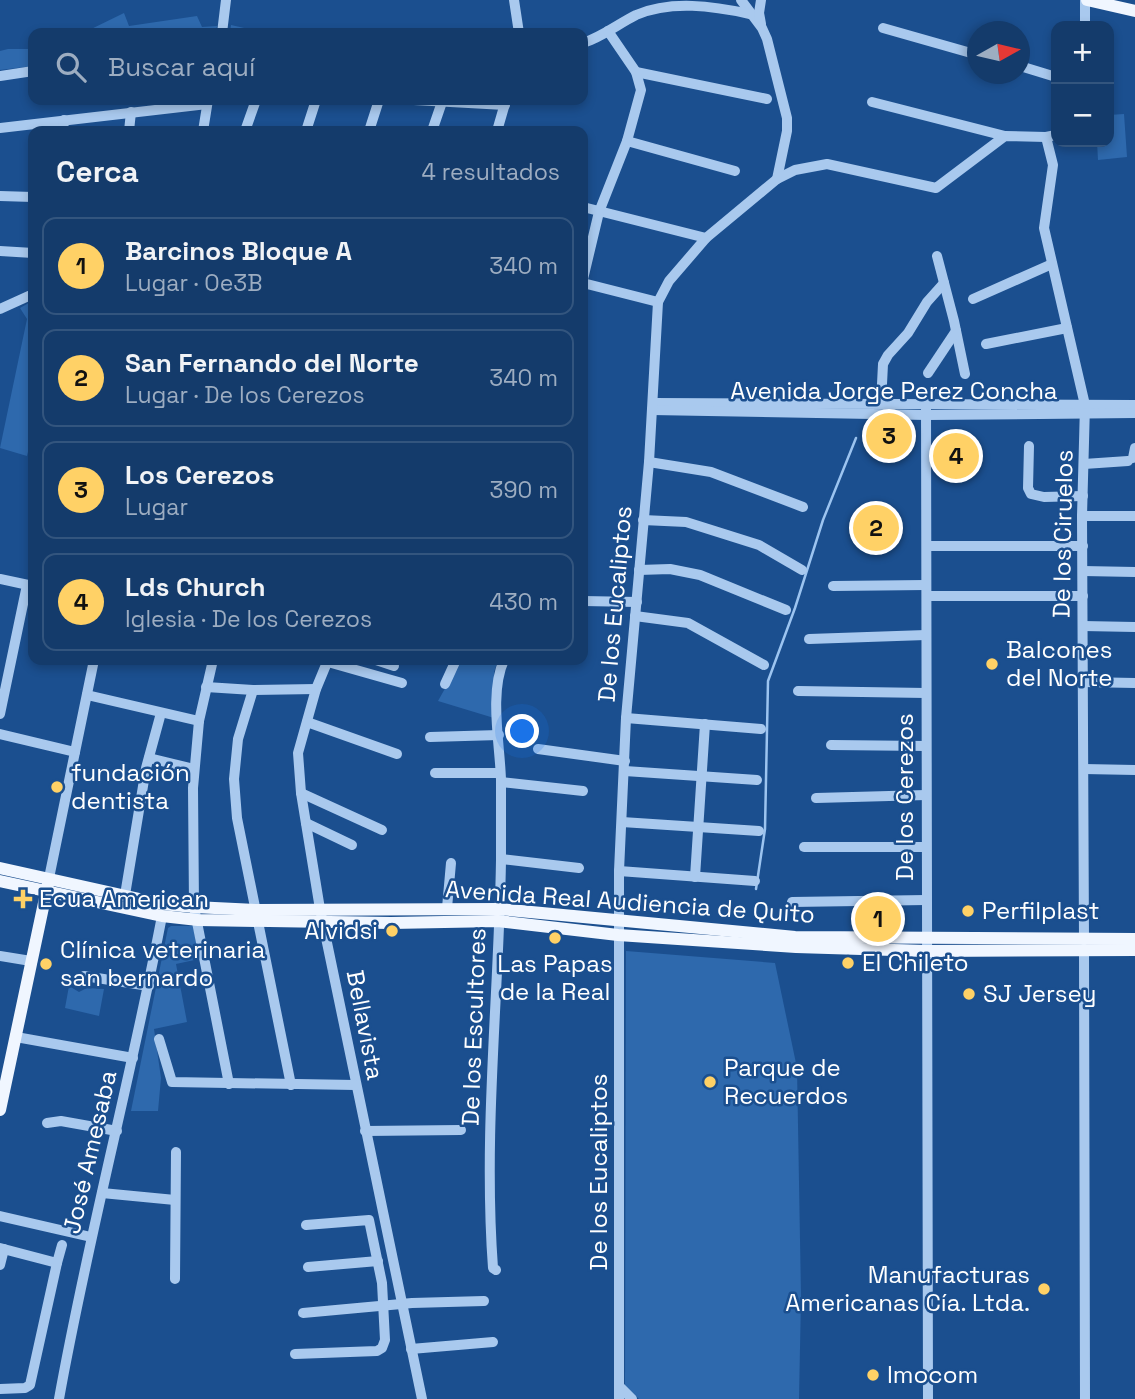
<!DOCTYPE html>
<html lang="es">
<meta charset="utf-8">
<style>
body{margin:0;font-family:"Space Grotesk",sans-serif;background:#1d4271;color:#f1f3f6}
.controls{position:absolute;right:21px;top:21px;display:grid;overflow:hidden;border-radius:14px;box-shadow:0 4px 10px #0003}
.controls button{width:63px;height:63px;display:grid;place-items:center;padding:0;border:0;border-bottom:2px solid #33557e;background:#143b6b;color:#f1f3f6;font:35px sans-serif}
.compass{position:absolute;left:967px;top:21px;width:63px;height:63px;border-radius:50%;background:#143b6b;box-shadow:0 4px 10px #0003;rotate:82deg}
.you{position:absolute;left:523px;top:732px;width:24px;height:24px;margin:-18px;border:5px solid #fff;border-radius:50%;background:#1a73e8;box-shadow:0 0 0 10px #1a73e833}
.badge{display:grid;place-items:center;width:46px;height:46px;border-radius:50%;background:#ffd166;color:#111;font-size:23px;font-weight:700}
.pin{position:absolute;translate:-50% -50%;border:4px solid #fff;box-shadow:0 2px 7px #0006}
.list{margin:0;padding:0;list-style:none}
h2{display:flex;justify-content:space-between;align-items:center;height:91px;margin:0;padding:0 28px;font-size:30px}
h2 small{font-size:23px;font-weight:400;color:#9dadc1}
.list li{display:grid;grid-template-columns:46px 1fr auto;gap:21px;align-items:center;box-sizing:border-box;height:98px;margin:0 14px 14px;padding:0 14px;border:2px solid #33557e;border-radius:14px}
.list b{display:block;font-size:26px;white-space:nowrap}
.list p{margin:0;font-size:23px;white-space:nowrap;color:#9dadc1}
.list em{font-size:23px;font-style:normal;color:#9dadc1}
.icon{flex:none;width:38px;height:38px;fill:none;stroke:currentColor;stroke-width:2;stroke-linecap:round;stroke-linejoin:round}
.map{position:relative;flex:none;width:1135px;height:1399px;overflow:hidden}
.search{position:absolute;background:#143b6b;box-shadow:0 4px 10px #0003;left:28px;top:28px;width:560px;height:77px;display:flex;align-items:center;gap:18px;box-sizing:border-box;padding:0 24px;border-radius:14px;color:#9dadc1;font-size:26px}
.panel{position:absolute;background:#143b6b;box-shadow:0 4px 10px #0003;left:28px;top:126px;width:560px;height:539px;border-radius:14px}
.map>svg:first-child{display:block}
.green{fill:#2e69ad}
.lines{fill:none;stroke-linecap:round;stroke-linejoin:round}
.stream{stroke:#9cc4f0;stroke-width:2.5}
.minor{stroke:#a9c9ee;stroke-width:10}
.major{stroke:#f0f6ff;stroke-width:12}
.poi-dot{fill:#ffd166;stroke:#1b4f8f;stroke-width:2.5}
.labels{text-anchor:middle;stroke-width:5;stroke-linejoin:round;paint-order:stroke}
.street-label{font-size:24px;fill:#fff;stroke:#1b4f8f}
.poi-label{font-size:24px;fill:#fff;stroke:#1b4f8f;text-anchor:start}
</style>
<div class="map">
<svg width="1135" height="1399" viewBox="0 0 1135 1399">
<rect width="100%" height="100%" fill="#1b4f8f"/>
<g class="green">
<polygon points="124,13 129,26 197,16 202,27 217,26 216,32 83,33"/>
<polygon points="231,25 253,30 330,30 331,33 230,33"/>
<polygon points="8,49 33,49 33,66 0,70 0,51"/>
<polygon points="1124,114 1127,157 1098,160 1097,142 1109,142 1109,115"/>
<polygon points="32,301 33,430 27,456 0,448 27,319 20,308"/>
<polygon points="461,660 498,660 494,672 494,718 438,701"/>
<polygon points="171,926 193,926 199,959 176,964 187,1022 154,1029 161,1078 158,1111 131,1111 168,928"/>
<polygon points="626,951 775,963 797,1068 801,1297 799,1399 639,1399 625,1386"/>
<polygon points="69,986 79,992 87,988 104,989 99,1016 65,1008"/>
</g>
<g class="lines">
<polyline class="stream" points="756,889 765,829 768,681 795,608 823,520 856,438"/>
<g class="minor">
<polyline points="514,0 519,33"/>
<polyline points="741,0 762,28 767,39 787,118 787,131 777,179"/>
<polyline points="761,0 759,13 761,24"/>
<polyline points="1085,26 1085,0"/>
<polyline points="883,28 978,55"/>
<polyline points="222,33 226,0"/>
<path d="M583 43C602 37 618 24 636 15 671 0 713 6 750 14"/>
<polyline points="1020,66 1056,77"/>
<polyline points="636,72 767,99"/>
<polyline points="0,76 33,71"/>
<polyline points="414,100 505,105"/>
<polyline points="872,102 1005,136"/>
<polyline points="0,128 207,104"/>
<polyline points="63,131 64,120"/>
<polyline points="129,131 131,112"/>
<polyline points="203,131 208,100"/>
<polyline points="245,131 256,100"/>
<polyline points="306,131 316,100"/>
<polyline points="369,131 379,100"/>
<polyline points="432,131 442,102"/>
<polyline points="497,131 506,100"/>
<polyline points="1046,137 1053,165 1044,228 1085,405 1082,516 1084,939"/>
<polyline points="627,141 735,171"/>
<polyline points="0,196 33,197"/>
<polyline points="583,207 706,238"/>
<polyline points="0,251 33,253"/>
<polyline points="937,256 954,321 965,374"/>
<polyline points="583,279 599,212 627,141 641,90 636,72 608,31"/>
<polyline points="583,283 658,302"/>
<polyline points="973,299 1052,264"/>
<polyline points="0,309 33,294"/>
<polyline points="986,344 1067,328"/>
<polyline points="928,373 956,331"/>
<polyline points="653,403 1135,405"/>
<polyline points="881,404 883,364 888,355 908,333 927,302 944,283"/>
<polyline points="926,405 928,1399"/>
<polyline points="652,410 927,415 1135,413"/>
<polyline points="1029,446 1028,488 1031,494 1044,497 1083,496"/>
<polyline points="1133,458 1135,448"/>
<polyline points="649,462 711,472 803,507"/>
<polyline points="1084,464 1128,461"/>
<polyline points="1082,516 1135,516"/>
<polyline points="643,520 686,522 759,545 802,570"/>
<polyline points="927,546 1083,546"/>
<polyline points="639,570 670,569 700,575 786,610"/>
<polyline points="1083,571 1135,572"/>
<polyline points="0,579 33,586"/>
<polyline points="833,586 926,585"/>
<polyline points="927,596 1083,596"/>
<polyline points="583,601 637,602"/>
<polyline points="635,616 688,623 764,665"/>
<polyline points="1083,626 1135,627"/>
<polyline points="809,639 926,635"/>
<polyline points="213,660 199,721 193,788 194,907 229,1084"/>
<polyline points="328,660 316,689 298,753 301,793 320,909 422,1399"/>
<polyline points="376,660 394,666"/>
<polyline points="328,662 402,683"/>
<polyline points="1083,682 1135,683"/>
<polyline points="445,684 456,660"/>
<polyline points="206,687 253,690 316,689"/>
<polyline points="253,690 238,739 234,779 237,818 291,1085"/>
<polyline points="798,691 926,693"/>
<polyline points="87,695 199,721"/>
<polyline points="0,714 27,585"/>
<polyline points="626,718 761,729"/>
<polyline points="307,722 397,754"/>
<polyline points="0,734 75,752"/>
<polyline points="430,737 499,735"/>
<polyline points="831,745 926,746"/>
<polyline points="538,749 625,761"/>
<polyline points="149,758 194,769"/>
<polyline points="1084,769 1135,770"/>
<polyline points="625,771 757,780"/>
<polyline points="435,773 500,773"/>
<polyline points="501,782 583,791"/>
<polyline points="301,793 382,830"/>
<polyline points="816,798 926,795"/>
<polyline points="622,822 759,831"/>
<polyline points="306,823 352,845"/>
<polyline points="804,847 926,847"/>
<polyline points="501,859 579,868"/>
<polyline points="619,871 755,881"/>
<polyline points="695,877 705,724"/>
<polyline points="49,878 94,660"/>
<polyline points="125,895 146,768 161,713"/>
<polyline points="792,902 926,900"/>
<polyline points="447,908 451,863"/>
<polyline points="1084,949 1085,1399"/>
<polyline points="0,956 31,961"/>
<polyline points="84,976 149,986"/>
<polyline points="16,1037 133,1058"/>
<polyline points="159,1039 172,1082 355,1085"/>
<polyline points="47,1123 61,1121 117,1131"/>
<polyline points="365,1131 461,1130"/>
<polyline points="102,1193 175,1200"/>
<polyline points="0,1216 91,1237"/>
<polyline points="0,1248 57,1263 62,1245"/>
<polyline points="0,1265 4,1249"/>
<polyline points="308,1267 378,1261"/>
<path d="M496 1270 493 1268C483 1132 499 996 501 860 501 833 501 807 501 780 500 744 489 693 504 660"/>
<polyline points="175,1279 176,1152"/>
<polyline points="303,1313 412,1303 484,1301"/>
<polyline points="411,1349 493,1342"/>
<polyline points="295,1354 377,1351 382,1348 385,1340 382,1283 369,1220 306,1225"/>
<polyline points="619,1386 632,1399"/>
<polyline points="0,1389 25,1388 30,1385 57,1263"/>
<path d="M59 1399C88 1237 131 1078 162 916"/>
<polyline points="619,1399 619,871 626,718 649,462 658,302 669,281 706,238 777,179 795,170 827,164 936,188 1005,136 1046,137 1056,135"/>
</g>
<g class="major">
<polyline points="1087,0 1135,11"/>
<polyline points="0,868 162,904 194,907 256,910 499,909 795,937 1135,939"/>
<polyline points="0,881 162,916 198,920 391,923 498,921 618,935 796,947 926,951 1135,950"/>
<polyline points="0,1110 48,884"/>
</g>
</g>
<g class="poi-dot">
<circle cx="992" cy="664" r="7"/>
<circle cx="57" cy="787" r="7"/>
<path d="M19.5 888.5h7v7h7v7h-7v7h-7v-7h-7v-7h7z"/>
<circle cx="968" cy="911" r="7"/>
<circle cx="392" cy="931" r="7"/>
<circle cx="555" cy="938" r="7"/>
<circle cx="848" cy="963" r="7"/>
<circle cx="46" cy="964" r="7"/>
<circle cx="969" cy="994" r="7"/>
<circle cx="710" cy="1082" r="7"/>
<circle cx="1044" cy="1289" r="7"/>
<circle cx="873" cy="1375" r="7"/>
</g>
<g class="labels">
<g class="street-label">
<text x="894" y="399">Avenida Jorge Perez Concha</text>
<text transform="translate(1063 534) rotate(-89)" y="8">De los Ciruelos</text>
<text transform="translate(615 604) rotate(-85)" y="8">De los Eucaliptos</text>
<text transform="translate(905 797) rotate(-90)" y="8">De los Cerezos</text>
<text transform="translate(630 902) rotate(4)" y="8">Avenida Real Audiencia de Quito</text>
<text transform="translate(365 1025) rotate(79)" y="8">Bellavista</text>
<text transform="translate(474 1027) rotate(-88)" y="8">De los Escultores</text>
<text transform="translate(90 1152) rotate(-77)" y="8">José Amesaba</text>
<text transform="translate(599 1172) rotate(-90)" y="8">De los Eucaliptos</text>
</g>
<g class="poi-label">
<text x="1006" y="658">Balcones<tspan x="1006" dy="28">del Norte</tspan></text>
<text x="71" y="781">fundación<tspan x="71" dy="28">dentista</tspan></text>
<text x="39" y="907">Ecua American</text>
<text x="982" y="919">Perfilplast</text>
<text x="378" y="939" text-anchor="end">Alvidsi</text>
<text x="60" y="958">Clínica veterinaria<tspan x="60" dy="28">san bernardo</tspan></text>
<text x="862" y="971">El Chileto</text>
<text x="555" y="972" text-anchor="middle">Las Papas<tspan x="555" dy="28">de la Real</tspan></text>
<text x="983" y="1002">SJ Jersey</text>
<text x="724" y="1076">Parque de<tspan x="724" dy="28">Recuerdos</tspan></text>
<text x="1030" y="1283" text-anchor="end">Manufacturas<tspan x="1030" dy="28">Americanas Cía. Ltda.</tspan></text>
<text x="887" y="1383">Imocom</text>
</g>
</g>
</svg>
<div class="controls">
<button>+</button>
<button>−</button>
</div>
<svg class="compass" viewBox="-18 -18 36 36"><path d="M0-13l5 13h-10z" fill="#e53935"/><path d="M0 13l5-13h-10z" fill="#9dadc1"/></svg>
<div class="you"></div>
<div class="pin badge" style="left:878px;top:919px">1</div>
<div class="pin badge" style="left:876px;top:528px">2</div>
<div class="pin badge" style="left:889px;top:436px">3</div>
<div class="pin badge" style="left:956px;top:456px">4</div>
<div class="search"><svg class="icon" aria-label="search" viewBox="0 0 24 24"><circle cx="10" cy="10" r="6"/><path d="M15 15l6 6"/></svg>Buscar aquí</div>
<section class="panel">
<h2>Cerca<small>4 resultados</small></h2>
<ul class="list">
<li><span class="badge">1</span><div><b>Barcinos Bloque A</b><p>Lugar · Oe3B</p></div><em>340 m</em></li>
<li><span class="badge">2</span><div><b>San Fernando del Norte</b><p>Lugar · De los Cerezos</p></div><em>340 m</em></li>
<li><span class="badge">3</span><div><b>Los Cerezos</b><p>Lugar</p></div><em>390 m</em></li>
<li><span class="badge">4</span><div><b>Lds Church</b><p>Iglesia · De los Cerezos</p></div><em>430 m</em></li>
</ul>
</section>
</div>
